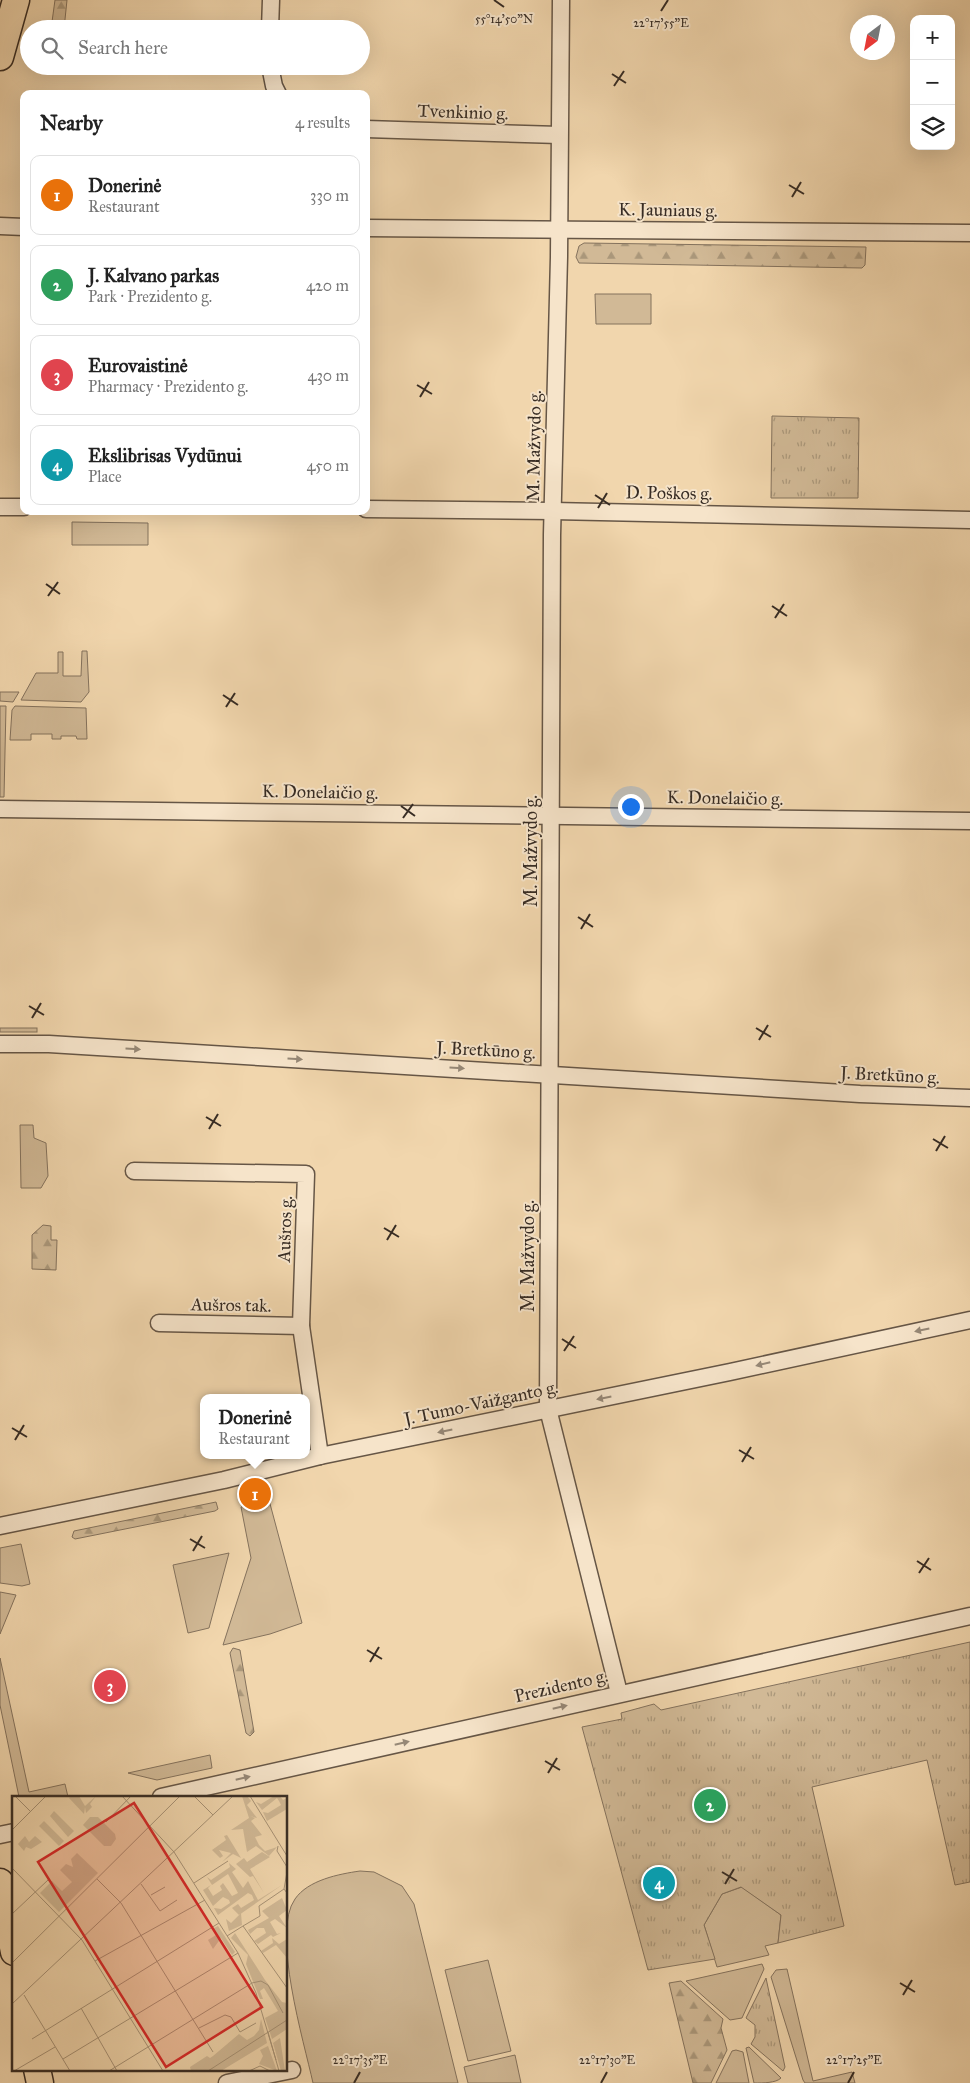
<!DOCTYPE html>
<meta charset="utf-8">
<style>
body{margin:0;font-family:"IM FELL Great Primer",serif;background:#f2f2f2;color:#222}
.controls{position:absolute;right:15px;top:15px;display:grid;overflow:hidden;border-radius:10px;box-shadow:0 5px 20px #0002}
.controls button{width:45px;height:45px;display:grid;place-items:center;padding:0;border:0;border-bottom:1px solid #e0e0e0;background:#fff;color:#222;font:25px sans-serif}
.compass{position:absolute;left:850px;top:15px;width:45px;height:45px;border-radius:50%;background:#fff;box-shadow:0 5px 20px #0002;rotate:212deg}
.you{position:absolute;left:630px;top:806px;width:18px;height:18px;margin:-12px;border:4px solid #fff;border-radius:50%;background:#1a73e8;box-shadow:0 0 0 8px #1a73e833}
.badge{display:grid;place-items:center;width:32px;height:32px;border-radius:50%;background:#b45309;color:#fff;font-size:16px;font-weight:700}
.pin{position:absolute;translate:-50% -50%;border:2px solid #fff;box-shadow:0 1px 5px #0006}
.popup{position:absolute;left:200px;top:1394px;width:110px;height:65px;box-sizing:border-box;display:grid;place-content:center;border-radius:10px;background:#fff;filter:drop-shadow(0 1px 4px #0005);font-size:16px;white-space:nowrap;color:#767676}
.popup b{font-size:19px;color:#222}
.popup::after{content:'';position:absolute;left:50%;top:100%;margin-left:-10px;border:10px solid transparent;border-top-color:#fff}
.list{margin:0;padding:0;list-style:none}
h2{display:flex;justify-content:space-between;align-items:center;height:65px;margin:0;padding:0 20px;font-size:21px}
h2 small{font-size:16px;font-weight:400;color:#767676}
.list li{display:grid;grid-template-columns:32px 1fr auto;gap:15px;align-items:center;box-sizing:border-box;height:80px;margin:0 10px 10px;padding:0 10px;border:1px solid #e0e0e0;border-radius:10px}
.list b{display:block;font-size:19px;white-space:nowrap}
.list p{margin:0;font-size:16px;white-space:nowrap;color:#767676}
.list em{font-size:16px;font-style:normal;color:#767676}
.icon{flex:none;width:28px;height:28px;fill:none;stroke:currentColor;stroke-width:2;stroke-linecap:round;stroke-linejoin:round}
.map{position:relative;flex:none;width:970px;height:2083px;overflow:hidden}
.search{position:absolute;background:#fff;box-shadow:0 5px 20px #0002;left:20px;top:20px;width:350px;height:55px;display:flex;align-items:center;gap:12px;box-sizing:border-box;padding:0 18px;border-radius:28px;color:#767676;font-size:19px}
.panel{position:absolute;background:#fff;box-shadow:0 5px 20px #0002;left:20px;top:90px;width:350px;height:425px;border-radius:10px}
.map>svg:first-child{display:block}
.green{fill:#d1b996;stroke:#84725d}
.forest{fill:url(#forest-firs);stroke:#84725d}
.park{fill:url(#park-tufts);stroke:#84725d}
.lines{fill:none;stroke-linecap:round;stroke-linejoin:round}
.street-casing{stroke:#665646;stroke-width:19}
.primary-casing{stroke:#372c24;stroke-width:29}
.street{stroke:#f6e4ca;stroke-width:16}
.primary{stroke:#f1d6ad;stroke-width:26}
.oneway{fill:#968877}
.ticks{fill:none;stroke:#372c24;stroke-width:2}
.labels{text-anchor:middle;stroke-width:4;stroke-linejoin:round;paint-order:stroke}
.street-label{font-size:18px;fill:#372c24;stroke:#f6e4ca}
.inset-road{fill:none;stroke:#a79276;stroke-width:1}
.view{fill:#d62828;fill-opacity:0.15;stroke:#d62828;stroke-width:2.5}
.inset-edge{fill:none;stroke:#372c24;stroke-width:2.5}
.ticks-label{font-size:12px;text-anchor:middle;fill:#372c24;stroke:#f6e4ca;stroke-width:4;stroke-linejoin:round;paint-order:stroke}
</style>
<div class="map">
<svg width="970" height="2083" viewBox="0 0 970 2083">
<defs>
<pattern id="forest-firs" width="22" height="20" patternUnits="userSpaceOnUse" patternTransform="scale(1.25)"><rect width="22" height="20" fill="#d1b996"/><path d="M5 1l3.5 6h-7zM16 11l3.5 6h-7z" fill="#aa977a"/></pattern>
<pattern id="park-tufts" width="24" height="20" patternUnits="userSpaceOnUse" patternTransform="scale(1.25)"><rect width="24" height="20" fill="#d1b996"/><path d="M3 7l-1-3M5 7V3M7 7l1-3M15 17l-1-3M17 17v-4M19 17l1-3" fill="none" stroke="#aa977a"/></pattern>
</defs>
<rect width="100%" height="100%" fill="#f1d6ad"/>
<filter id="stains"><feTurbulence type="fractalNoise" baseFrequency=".004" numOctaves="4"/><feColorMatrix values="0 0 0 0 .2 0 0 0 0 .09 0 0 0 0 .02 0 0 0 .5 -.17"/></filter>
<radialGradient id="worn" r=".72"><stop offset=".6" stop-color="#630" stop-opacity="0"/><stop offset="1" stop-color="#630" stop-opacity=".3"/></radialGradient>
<g class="green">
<polygon points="595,294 651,294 651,324 596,324"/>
<polygon points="72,522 148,523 148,545 72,545"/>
<polygon points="82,651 87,651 89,692 81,702 21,700 36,673 58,673 58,652 63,652 63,676 81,676"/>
<polygon points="0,692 19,692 13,702 0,701"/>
<polygon points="0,706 6,706 4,797 0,797"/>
<polygon points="15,706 86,708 87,739 77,739 76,736 61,736 61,739 52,739 52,734 31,734 31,740 10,740 12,710"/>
<rect x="0" y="1028" width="37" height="4"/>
<polygon points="20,1125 33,1125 34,1138 46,1143 48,1176 41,1188 21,1188"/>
<polygon points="269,1500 302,1623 270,1634 223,1645 251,1558 241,1507"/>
<polygon points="21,1544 30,1584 22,1586 0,1583 0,1548"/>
<polygon points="229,1553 209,1628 188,1633 173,1565"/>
<polygon points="0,1592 16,1595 0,1634"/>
<polygon points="0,1658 29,1792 65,1784 68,1797 19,1797 0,1705"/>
<polygon points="210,1755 212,1768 157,1780 128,1773"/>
<path d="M360 1871 374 1872 402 1886 414 1904 458 2083H313C304 2042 271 1932 295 1899 308 1880 339 1874 360 1871Z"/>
<polygon points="742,1887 781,1915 778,1943 765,1946 769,1955 717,1967 704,1925 722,1894"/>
<polygon points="488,1960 511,2051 468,2061 445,1970"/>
<polygon points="762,1964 764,1969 742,2018 730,2020 686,1981"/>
<polygon points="787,1969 813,2081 852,2072 855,2083 805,2083 803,2080 771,1977 776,1970"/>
<path d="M749 2047 781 2078C776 2083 763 2083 754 2083L746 2048Z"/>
<polygon points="736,2050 743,2052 749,2083 716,2083 732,2051"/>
<polygon points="515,2055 521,2083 468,2083 464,2067"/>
</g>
<g class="forest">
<polygon points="55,0 67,0 64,29 51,29"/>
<polygon points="584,243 866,247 865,265 862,268 579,263 576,257 579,246"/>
<polygon points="43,1225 51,1226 51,1240 57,1240 56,1270 32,1269 32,1235"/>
<polygon points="216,1502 218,1509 215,1511 75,1539 72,1537 74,1531"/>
<polygon points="233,1648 240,1650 254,1732 250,1736 246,1733 230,1653"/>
<polygon points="681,1981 723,2019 721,2028 727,2050 711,2083 693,2083 669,1983"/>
</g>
<g class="park">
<polygon points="772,416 859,418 858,498 771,498"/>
<polygon points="970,1642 970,1882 955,1885 927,1760 812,1787 844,1926 778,1943 781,1915 741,1887 722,1894 704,1925 715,1959 648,1970 582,1727 622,1719 621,1713 654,1704 661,1710"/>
<polygon points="766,1978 785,2067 783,2071 751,2044 755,2037 755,2025 746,2018"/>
</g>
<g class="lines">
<defs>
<g id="street">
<polyline points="561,0 559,257 552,535 548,1409 619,1693"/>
<polyline points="270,29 271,0"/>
<polyline points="270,66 274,86 278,94"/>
<polyline points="366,129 559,135"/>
<polyline points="0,226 24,227"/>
<polyline points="366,228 970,233"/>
<polyline points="0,507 24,507"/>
<polyline points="366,509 553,511 970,520"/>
<polyline points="0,809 970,821"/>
<polyline points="0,1044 49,1044 860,1094 970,1098"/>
<polyline points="134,1171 306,1174 301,1326 320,1456"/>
<polyline points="159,1323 301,1326"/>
<polyline points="0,1526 224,1480 320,1456 730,1372 970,1320"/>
<polyline points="161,1797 970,1616"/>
<polyline points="0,1835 14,1832"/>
<polyline points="227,2083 292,2070"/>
</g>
<g id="primary">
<polyline points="0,57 16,0"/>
<polyline points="0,1882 14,1952"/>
<polyline points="37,2069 40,2083"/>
</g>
</defs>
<use href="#street" class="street-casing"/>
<use href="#primary" class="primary-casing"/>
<use href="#street" class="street"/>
<use href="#primary" class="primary"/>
</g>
<defs><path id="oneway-solid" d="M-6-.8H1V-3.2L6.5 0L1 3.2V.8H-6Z" transform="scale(1.25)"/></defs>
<g class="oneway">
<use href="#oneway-solid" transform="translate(133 1049) rotate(3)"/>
<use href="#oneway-solid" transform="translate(295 1059) rotate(3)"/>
<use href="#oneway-solid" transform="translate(457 1068) rotate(3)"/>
<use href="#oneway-solid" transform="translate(922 1330) rotate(168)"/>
<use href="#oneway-solid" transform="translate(763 1364) rotate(166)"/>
<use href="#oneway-solid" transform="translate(604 1398) rotate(169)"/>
<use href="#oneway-solid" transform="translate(445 1431) rotate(168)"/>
<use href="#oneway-solid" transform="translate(560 1707) rotate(-13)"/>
<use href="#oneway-solid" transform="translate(402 1743) rotate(-13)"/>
<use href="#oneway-solid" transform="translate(243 1778) rotate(-13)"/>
</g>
<path class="ticks" d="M494 0 504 7M661 11 668 0M612 74 626 83M614 86 624 71M789 185 804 194M792 197 801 182M417 385 432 394M420 397 429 382M595 495 610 505M598 508 607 493M46 584 60 594M48 596 58 582M772 606 787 616M775 618 784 604M223 695 238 705M226 707 235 693M401 806 415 816M403 818 413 804M578 917 593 927M581 929 590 914M29 1006 44 1015M32 1018 41 1003M756 1028 771 1037M759 1040 768 1025M206 1117 221 1126M209 1129 218 1114M933 1139 948 1148M936 1151 945 1136M384 1228 399 1237M387 1240 396 1225M562 1339 576 1348M564 1351 574 1336M12 1428 27 1437M15 1440 24 1425M739 1450 754 1459M742 1462 751 1447M190 1539 205 1548M193 1551 202 1536M917 1561 931 1570M919 1573 929 1558M367 1650 382 1659M370 1662 379 1647M545 1761 560 1770M548 1773 557 1758M722 1872 737 1881M725 1884 734 1869M900 1983 915 1992M903 1995 912 1980M354 2083 360 2072M601 2083 607 2072M848 2083 854 2072"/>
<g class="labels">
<g class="street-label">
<text transform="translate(463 112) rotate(2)" y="6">Tvenkinio g.</text>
<text transform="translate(668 210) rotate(1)" y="6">K. Jauniaus g.</text>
<text transform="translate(534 446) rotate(-89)" y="6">M. Mažvydo g.</text>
<text transform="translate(669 493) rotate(1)" y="6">D. Poškos g.</text>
<text transform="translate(320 792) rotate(1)" y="6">K. Donelaičio g.</text>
<text transform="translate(725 798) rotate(1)" y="6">K. Donelaičio g.</text>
<text transform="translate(531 851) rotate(-90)" y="6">M. Mažvydo g.</text>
<text transform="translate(486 1050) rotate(3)" y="6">J. Bretkūno g.</text>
<text transform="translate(890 1075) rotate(3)" y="6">J. Bretkūno g.</text>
<text transform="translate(285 1229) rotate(-88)" y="6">Aušros g.</text>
<text transform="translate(528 1256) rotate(-90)" y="6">M. Mažvydo g.</text>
<text transform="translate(231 1305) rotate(1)" y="6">Aušros tak.</text>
<text transform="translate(481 1403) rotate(-12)" y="6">J. Tumo-Vaižganto g.</text>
<text transform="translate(561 1686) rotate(-13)" y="6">Prezidento g.</text>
</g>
</g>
<g transform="translate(12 1796)">
<rect width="275" height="275" fill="#f1d6ad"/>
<path d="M59 0H67L73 10 84 0 78 8 80 11 74 17 73 11 72 18 57 2ZM230 0H235L239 5 235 9 245 22 238 20 243 22 239 25 250 39 243 41 247 49 253 55 265 51 257 60 244 50 235 56 231 33 219 34 237 22ZM262 0H268L271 4 275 2V13L255 25 251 16 256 17 269 9 267 5 265 2 250 14 244 6 249 8ZM42 15 62 35 56 41 38 20ZM78 21H86L103 38 104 43 99 50H92L71 29ZM32 25 52 45 47 50 27 30ZM215 39 229 62 221 58 210 66 219 57 207 54 211 60 208 62 200 54 214 44 212 40ZM13 40 17 46 23 40 30 46 19 53 14 51 12 55 6 48ZM217 67 224 73 220 76 231 92 236 85 246 104 270 89 227 119 220 112 226 108 229 112 242 104 240 99 236 97 206 119 202 112 209 113 218 107 217 104 211 101 201 110 191 94 199 89 196 92 201 100 210 94 208 90 211 87 220 100 226 97 216 78 200 89 195 81 199 84 218 71ZM270 102 275 114 267 120 275 132 263 123 258 126 265 138 269 137 261 141 259 139 246 148 242 145 254 137 252 132H245L238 138 236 134 257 122 250 115ZM206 130 223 156 220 159 209 142 201 153 196 144 204 139 200 133ZM223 137 253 184 270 206 275 207V233L260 243 253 222 266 215 252 192 248 195 251 203H248L234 168 236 159 219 142ZM260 142 267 148 275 143V162L264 149 251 157 249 155 261 147ZM249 223 255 247 209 275H179L178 271 195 260 198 262 201 260 227 238 235 244 242 240 247 234ZM268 242 273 275H269L261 247ZM256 250 265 275 247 268 251 260 248 254Z" fill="#d1b996"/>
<path d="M250 56 258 61 238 73 252 97 241 80 238 81 224 68 232 62 235 66ZM65 57 86 77 47 116 28 97 40 85 50 95 60 86 48 74 54 68 61 71 59 63ZM229 117 230 129 217 135 214 123 219 127Z" fill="#d1b996"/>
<path class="inset-road" d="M3 0 18 15M110 0 162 56 226 157 244 197 264 264M182 0 201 19M238 0 275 60M94 26 119 0M0 34 34 0M266 50 265 55 275 71M0 72 70 144 151 275M85 83 109 107 201 256M182 87 216 65M129 88 148 115 165 104M272 93 275 76M139 99 153 91M0 118 36 84M231 130 248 120 247 110 272 93 275 97M215 140 231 130 275 192M83 165 193 104M0 167 168 0M240 187 249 185 256 189 271 217M12 199 58 275M0 208 221 0M69 212 105 275M187 232 213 219 219 221 228 236 244 227M256 236 267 275M20 243 207 127M51 263 226 157M2 275 43 251M97 275 240 187M196 275 275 224M237 275 248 270 258 275"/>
<path class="view" d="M122 7 250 211 154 271 26 66Z"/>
<rect width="275" height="275" class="inset-edge"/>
</g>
<g class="ticks-label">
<text x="504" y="23">55°14'50"N</text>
<text x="661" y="27">22°17'55"E</text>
<text x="360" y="2064">22°17'35"E</text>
<text x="607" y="2064">22°17'30"E</text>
<text x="854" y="2064">22°17'25"E</text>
</g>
<rect width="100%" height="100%" filter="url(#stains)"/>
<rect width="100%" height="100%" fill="url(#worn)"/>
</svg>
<div class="controls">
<button>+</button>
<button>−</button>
<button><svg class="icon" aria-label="layers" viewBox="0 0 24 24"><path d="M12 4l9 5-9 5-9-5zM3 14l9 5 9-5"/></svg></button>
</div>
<svg class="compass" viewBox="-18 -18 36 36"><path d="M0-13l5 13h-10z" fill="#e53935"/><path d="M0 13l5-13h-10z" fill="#767676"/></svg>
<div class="you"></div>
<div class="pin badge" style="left:255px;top:1494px;background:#e8710a">1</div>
<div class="popup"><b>Donerinė</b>Restaurant</div>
<div class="pin badge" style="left:710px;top:1805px;background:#2e9e5b">2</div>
<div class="pin badge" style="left:110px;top:1686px;background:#e0444e">3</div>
<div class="pin badge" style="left:659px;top:1883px;background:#0f9aa8">4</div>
<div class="search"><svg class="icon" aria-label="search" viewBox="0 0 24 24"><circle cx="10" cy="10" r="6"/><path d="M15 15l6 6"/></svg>Search here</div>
<section class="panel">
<h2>Nearby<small>4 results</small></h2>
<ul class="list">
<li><span class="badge" style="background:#e8710a">1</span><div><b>Donerinė</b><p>Restaurant</p></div><em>330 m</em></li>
<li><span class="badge" style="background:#2e9e5b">2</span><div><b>J. Kalvano parkas</b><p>Park · Prezidento g.</p></div><em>420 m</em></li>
<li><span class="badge" style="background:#e0444e">3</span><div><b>Eurovaistinė</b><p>Pharmacy · Prezidento g.</p></div><em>430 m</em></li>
<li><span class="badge" style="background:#0f9aa8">4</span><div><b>Ekslibrisas Vydūnui</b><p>Place</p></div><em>450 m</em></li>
</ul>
</section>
</div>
